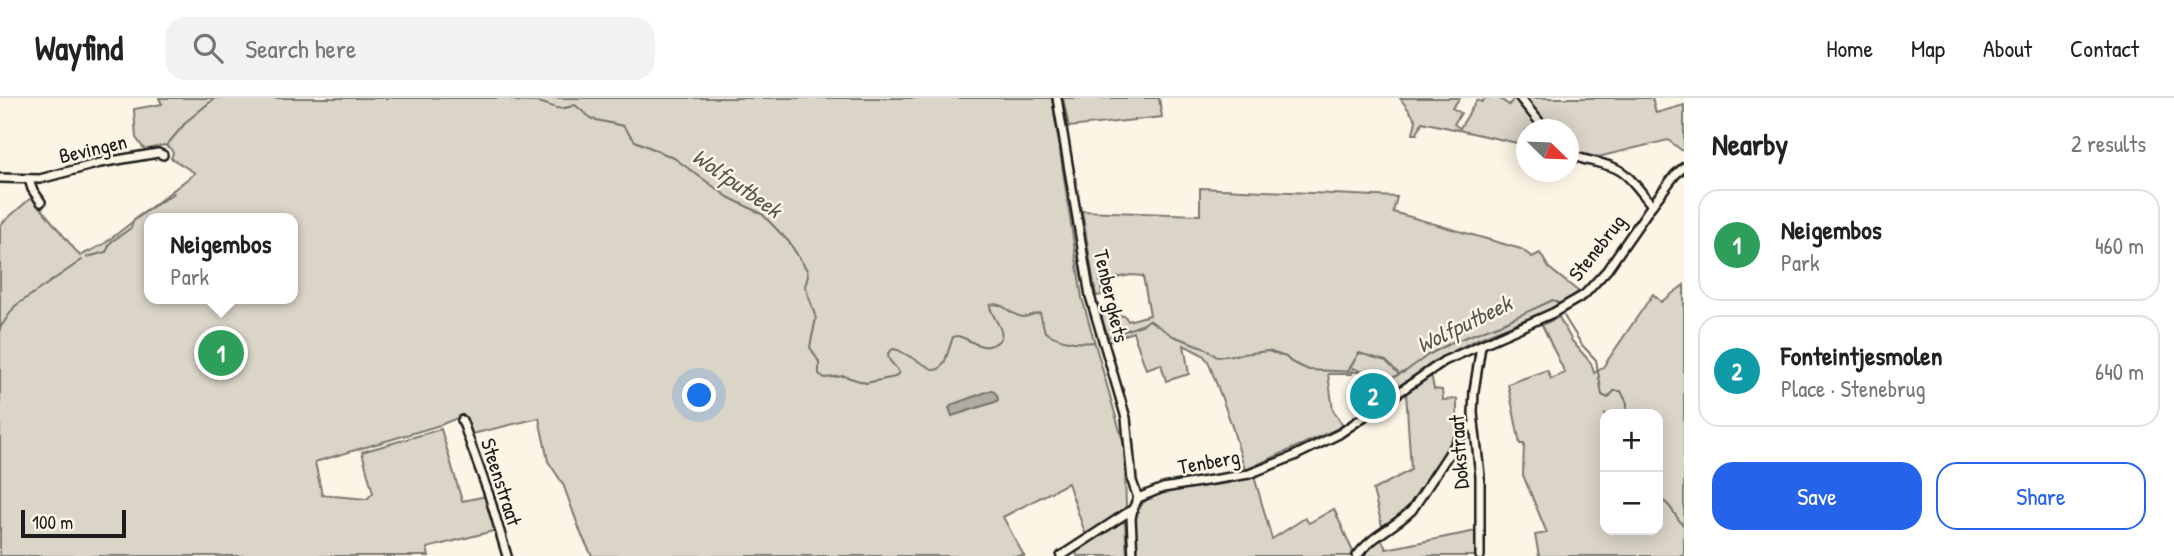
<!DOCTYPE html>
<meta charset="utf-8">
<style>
body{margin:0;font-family:"Patrick Hand",sans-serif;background:#f2f2f2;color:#222}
.controls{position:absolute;right:21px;bottom:21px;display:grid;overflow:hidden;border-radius:14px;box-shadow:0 4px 18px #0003}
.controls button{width:63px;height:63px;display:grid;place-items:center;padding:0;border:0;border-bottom:2px solid #e0e0e0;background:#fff;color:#222;font:35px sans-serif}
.compass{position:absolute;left:1516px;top:21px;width:63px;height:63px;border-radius:50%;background:#fff;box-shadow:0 4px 18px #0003;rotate:113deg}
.scale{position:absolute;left:21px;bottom:18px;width:105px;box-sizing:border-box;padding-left:7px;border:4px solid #1c1c1c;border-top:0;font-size:19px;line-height:24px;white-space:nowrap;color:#1c1c1c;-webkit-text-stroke:5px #fcf5e5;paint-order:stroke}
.you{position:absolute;left:700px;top:298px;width:24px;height:24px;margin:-18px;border:5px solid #fff;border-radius:50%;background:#1a73e8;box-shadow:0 0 0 10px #1a73e833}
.badge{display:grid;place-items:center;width:46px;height:46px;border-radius:50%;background:#2563eb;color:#fff;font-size:23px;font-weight:700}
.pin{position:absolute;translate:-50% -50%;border:4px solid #fff;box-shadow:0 2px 7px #0006}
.popup{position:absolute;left:144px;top:115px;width:154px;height:91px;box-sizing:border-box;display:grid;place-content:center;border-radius:14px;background:#fff;filter:drop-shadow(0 2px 5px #0005);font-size:23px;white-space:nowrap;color:#767676}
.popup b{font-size:26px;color:#222}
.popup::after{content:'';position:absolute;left:50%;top:100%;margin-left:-14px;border:14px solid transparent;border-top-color:#fff}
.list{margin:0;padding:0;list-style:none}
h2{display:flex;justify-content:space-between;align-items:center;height:91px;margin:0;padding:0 28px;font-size:30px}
h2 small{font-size:23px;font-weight:400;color:#767676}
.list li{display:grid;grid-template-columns:46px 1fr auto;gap:21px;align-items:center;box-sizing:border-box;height:112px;margin:0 14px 14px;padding:0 14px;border:2px solid #e0e0e0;border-radius:21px}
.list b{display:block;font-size:26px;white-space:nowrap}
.list p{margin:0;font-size:23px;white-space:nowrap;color:#767676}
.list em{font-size:23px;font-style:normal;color:#767676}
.actions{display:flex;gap:14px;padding:21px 28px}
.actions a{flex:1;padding:16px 0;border:2px solid #2563eb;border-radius:21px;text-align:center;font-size:24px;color:#2563eb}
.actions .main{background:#2563eb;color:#fff}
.icon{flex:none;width:38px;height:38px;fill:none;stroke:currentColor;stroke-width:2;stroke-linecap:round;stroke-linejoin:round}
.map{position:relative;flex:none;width:1684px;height:458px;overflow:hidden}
header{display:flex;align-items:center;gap:42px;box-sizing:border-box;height:98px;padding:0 35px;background:#fff;border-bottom:2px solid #e0e0e0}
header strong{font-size:33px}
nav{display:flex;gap:38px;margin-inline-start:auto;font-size:24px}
.search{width:490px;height:63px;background:#f2f2f2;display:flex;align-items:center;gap:18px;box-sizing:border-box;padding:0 24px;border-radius:21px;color:#767676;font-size:26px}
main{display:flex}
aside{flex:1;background:#fff}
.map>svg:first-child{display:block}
.green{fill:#dbd5c8;stroke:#7c7872;stroke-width:2;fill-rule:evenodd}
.water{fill:#b0aba1;stroke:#75726c;stroke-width:2}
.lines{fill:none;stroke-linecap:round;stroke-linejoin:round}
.stream{stroke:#75726c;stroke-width:2}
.minor-casing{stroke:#1c1c1c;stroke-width:12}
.minor{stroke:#fcf5e5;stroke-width:7}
.labels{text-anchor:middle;stroke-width:5;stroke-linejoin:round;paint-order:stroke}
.street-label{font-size:21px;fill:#1c1c1c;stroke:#fcf5e5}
.water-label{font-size:23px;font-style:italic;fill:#575551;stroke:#fcf5e5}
</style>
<header>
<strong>Wayfind</strong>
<div class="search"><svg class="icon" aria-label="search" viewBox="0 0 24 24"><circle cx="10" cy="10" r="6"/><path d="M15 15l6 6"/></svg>Search here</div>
<nav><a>Home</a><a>Map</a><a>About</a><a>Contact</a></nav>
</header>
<main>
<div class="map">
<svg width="1684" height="458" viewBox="0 0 1684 458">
<rect width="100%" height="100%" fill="#fcf5e5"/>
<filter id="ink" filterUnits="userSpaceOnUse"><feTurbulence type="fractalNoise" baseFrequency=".0143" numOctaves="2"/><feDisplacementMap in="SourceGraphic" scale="14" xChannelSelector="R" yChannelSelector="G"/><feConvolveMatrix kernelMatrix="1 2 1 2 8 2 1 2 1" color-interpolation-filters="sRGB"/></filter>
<g filter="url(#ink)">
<g class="green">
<path d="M159 0H1052L1082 200 1124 347 1126 408 1121 415 1086 438 1068 385 1003 419 1024 458H592L582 438 563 386 548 363 539 320 472 336 465 321 457 320 440 327 315 364 322 397 367 401 373 395 362 354 441 331 462 403 487 398 497 432 427 450 429 458H0V127L32 99 80 158 104 146 195 75 171 60 173 55 170 50 164 47 145 52 136 40 134 11 162 6ZM149 120H293V201H149Z"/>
<polygon points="1063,0 1159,0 1162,19 1069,29"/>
<polygon points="1400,0 1460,0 1452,10 1461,15 1454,26 1460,30 1477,2 1482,4 1485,0 1499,0 1509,7 1514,0 1517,0 1542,31 1526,32 1526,47 1422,24 1417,36 1413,36 1416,22"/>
<polygon points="1525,0 1652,0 1656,15 1684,7 1684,54 1668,42 1594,60 1575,55 1569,50 1568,32 1551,31"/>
<path d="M1200 90 1397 99 1393 114 1521 151 1532 159 1540 155 1549 170 1579 194C1546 217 1507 227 1471 244 1443 258 1419 274 1394 293L1390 284 1353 270 1352 276H1328L1333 312 1343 328 1245 372 1231 325 1208 263 1203 257 1184 247 1189 276 1166 283 1161 266 1146 271 1133 234 1108 244 1101 215 1110 212 1116 217 1125 218 1128 223 1150 217 1143 178 1131 177 1100 183 1102 197 1096 198 1082 113 1200 117Z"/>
<path d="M1684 187V458H1539L1535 437 1547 435 1523 377 1524 346H1520L1508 286 1547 272 1551 281 1565 275 1542 227 1559 219 1572 243 1591 265 1594 275 1603 269 1653 196 1661 204ZM1605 316H1658V432H1605Z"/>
<polygon points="1431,276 1434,291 1442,292 1443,302 1457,301 1457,325 1463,325 1412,404 1399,418 1382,428 1373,392 1411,372 1406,294"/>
<path d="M1254 378 1272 441 1305 420 1309 425 1334 411 1353 454 1351 458H1137C1137 444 1132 422 1140 409 1152 388 1210 390 1233 384 1240 383 1247 380 1254 378Z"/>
<polygon points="1122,424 1125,425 1127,458 1077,458 1076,452"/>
<polygon points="1476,433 1477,458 1362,458 1366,452 1381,440 1386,451"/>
</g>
<polygon class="water" points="992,292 997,297 998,302 995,304 952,318 949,310 953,306"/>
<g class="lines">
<g class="stream">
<path d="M509 0C520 6 526 3 537 4 556 7 553 15 575 7L592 21 623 28 635 43 674 60 728 99 762 116 789 144 807 172 808 178 805 188 816 220 810 249 819 264V276L825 280 844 278 866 285 895 279 899 275C896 266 888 266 888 255L893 251 898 252 934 272 939 271 945 263 953 239 957 238C966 239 974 247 983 248 986 249 992 247 994 246 1013 237 990 220 990 207 1004 203 1010 218 1023 219 1029 219 1033 215 1040 215L1045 234C1060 243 1077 246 1094 244"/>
<polyline points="166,48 187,23 215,0"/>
<polyline points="87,159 106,154 111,144 131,130 134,121 174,95"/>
<polyline points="1564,218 1582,247 1596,262 1602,297 1608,300 1614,293 1621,293 1627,305 1627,316"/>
<polyline points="0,230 15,208 82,162"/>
<polyline points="1108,239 1144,226 1149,222 1173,238 1203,249 1217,259 1268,253 1286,259 1291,264 1309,272 1359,274 1381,283 1390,281 1406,273 1428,257 1453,244 1503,225 1553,202 1558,205"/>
<polyline points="1348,273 1359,255 1386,263 1399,276"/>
<path d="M1658 400C1671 405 1674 418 1684 428"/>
</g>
<defs>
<g id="minor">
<polyline points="1057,0 1090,198 1126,320 1132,383 1138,400"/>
<polyline points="1520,0 1546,32"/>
<path d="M1568 55C1583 64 1601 63 1617 71 1631 78 1641 95 1652 107"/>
<polyline points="0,80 40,81 100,65 158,55 163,57"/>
<polyline points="29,81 32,91 41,104"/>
<polyline points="462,322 489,397 507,458"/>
<polyline points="1061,458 1133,411"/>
<polyline points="1133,458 1131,420 1133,411 1138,400 1163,390 1249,376 1292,359 1339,336 1444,263 1553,215 1584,197 1607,172 1652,107 1675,77 1684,69"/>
<path d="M1357 458C1371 438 1395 429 1412 412L1460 339 1468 330 1474 327"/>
<polyline points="1480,458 1480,378 1473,315 1474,293 1481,248"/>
</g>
</defs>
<use href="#minor" class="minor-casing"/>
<use href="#minor" class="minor"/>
</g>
</g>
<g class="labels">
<g class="street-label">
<text transform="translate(93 51) rotate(-13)" y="7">Bevingen</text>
<text transform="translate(1597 150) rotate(-52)" y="7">Stenebrug</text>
<text transform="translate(1111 198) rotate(77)" y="7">Tenbergkets</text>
<text transform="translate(1459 354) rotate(-94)" y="7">Dokstraat</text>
<text transform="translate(1209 364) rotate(-10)" y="7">Tenberg</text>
<text transform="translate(501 384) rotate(72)" y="7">Steenstraat</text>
</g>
<g class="water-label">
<text transform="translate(737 85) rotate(35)" y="8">Wolfputbeek</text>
<text transform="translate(1464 226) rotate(-26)" y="8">Wolfputbeek</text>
</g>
</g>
</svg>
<div class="controls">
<button>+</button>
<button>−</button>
</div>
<svg class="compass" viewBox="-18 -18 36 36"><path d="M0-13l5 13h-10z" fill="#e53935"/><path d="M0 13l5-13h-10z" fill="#767676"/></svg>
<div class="scale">100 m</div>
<div class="you"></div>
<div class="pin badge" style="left:221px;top:255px;background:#2e9e5b">1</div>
<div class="popup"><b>Neigembos</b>Park</div>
<div class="pin badge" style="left:1373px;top:298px;background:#0f9aa8">2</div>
</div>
<aside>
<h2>Nearby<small>2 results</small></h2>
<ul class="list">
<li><span class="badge" style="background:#2e9e5b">1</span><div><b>Neigembos</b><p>Park</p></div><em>460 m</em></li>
<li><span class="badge" style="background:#0f9aa8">2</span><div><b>Fonteintjesmolen</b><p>Place · Stenebrug</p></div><em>640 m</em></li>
</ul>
<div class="actions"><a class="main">Save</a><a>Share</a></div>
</aside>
</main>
